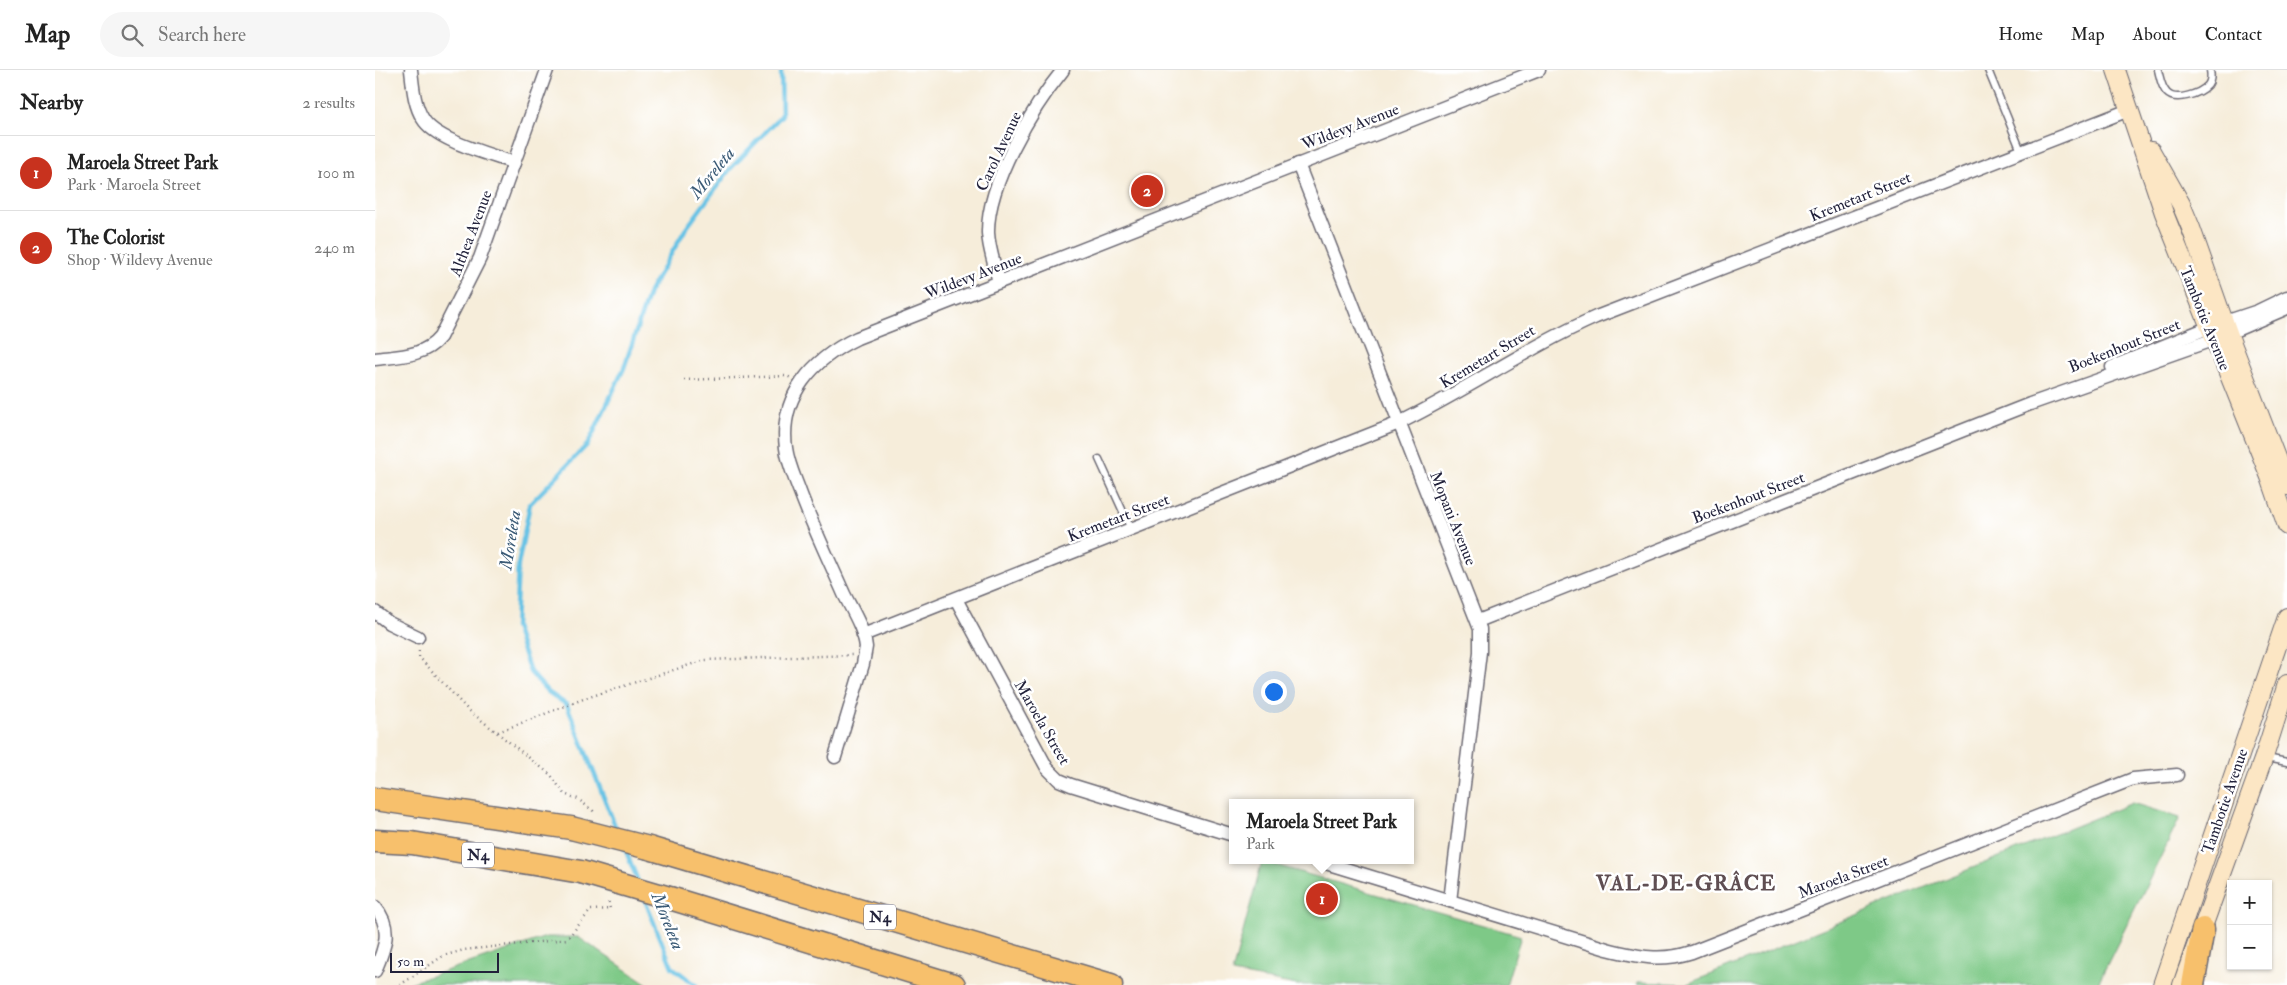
<!DOCTYPE html>
<meta charset="utf-8">
<style>
body{margin:0;font-family:"IM FELL Double Pica",serif;background:#f6f6f6;color:#222}
.controls{position:absolute;right:15px;bottom:15px;display:grid;overflow:hidden;border-radius:0px;box-shadow:0 1px 4px #0004}
.controls button{width:45px;height:45px;display:grid;place-items:center;padding:0;border:0;border-bottom:1px solid #e0e0e0;background:#fff;color:#222;font:25px sans-serif}
.scale{position:absolute;left:15px;bottom:12px;width:109px;box-sizing:border-box;padding-left:5px;border:2px solid #22223b;border-top:0;font-size:14px;line-height:18px;white-space:nowrap;color:#22223b;-webkit-text-stroke:4px #fff;paint-order:stroke}
.you{position:absolute;left:898px;top:621px;width:18px;height:18px;margin:-12px;border:4px solid #fff;border-radius:50%;background:#1a73e8;box-shadow:0 0 0 8px #1a73e833}
.badge{display:grid;place-items:center;width:32px;height:32px;border-radius:50%;background:#c8321e;color:#fff;font-size:16px;font-weight:700}
.pin{position:absolute;translate:-50% -50%;border:2px solid #fff;box-shadow:0 1px 5px #0006}
.popup{position:absolute;left:854px;top:729px;width:185px;height:65px;box-sizing:border-box;display:grid;place-content:center;border-radius:0px;background:#fff;filter:drop-shadow(0 1px 4px #0005);font-size:16px;white-space:nowrap;color:#767676}
.popup b{font-size:19px;color:#222}
.popup::after{content:'';position:absolute;left:50%;top:100%;margin-left:-10px;border:10px solid transparent;border-top-color:#fff}
.list{margin:0;padding:0;list-style:none}
h2{display:flex;justify-content:space-between;align-items:center;height:65px;margin:0;padding:0 20px;font-size:21px}
h2 small{font-size:16px;font-weight:400;color:#767676}
.list li{display:grid;grid-template-columns:32px 1fr auto;gap:15px;align-items:center;box-sizing:border-box;height:75px;padding:0 20px;border-top:1px solid #e0e0e0}
.list b{display:block;font-size:19px;white-space:nowrap}
.list p{margin:0;font-size:16px;white-space:nowrap;color:#767676}
.list em{font-size:16px;font-style:normal;color:#767676}
.icon{flex:none;width:28px;height:28px;fill:none;stroke:currentColor;stroke-width:2;stroke-linecap:round;stroke-linejoin:round}
.map{position:relative;flex:none;width:1912px;height:915px;overflow:hidden}
header{display:flex;align-items:center;gap:30px;box-sizing:border-box;height:70px;padding:0 25px;background:#fff;border-bottom:1px solid #e0e0e0}
header strong{font-size:24px}
nav{display:flex;gap:28px;margin-inline-start:auto;font-size:18px}
.search{width:350px;height:45px;background:#f6f6f6;display:flex;align-items:center;gap:12px;box-sizing:border-box;padding:0 18px;border-radius:28px;color:#767676;font-size:19px}
main{display:flex}
aside{flex:1;background:#fff}
.map>svg:first-child{display:block}
.green{fill:#7ec987;stroke:#507661}
.lines{fill:none;stroke-linecap:round;stroke-linejoin:round}
.stream{stroke:#67c3e5;stroke-width:4.5}
.lane-casing{stroke:#6c6973;stroke-width:9}
.street-casing{stroke:#6c6973;stroke-width:15}
.secondary-casing{stroke:#6c6973;stroke-width:20}
.highway-casing{stroke:#6c6973;stroke-width:25}
.path{stroke:#6c6973;stroke-width:2.5;stroke-dasharray:1 4;stroke-linecap:butt}
.lane{stroke:#fff;stroke-width:6}
.street{stroke:#fff;stroke-width:12}
.secondary{stroke:#fce6c4;stroke-width:18}
.highway{stroke:#f7c06c;stroke-width:22}
.highway-bridge-casing{stroke:#6c6973;stroke-width:25;stroke-linecap:butt}
.highway-bridge{stroke:#f7c06c;stroke-width:22}
.labels{text-anchor:middle;stroke-width:5;stroke-linejoin:round;paint-order:stroke}
.shield{fill:#fff;stroke:#646476;stroke-width:1}
.shield-label{font-size:15px;font-weight:bold;fill:#22223b}
.street-label{font-size:16px;fill:#22223b;stroke:#fff}
.water-label{font-size:18px;font-style:italic;fill:#3a5a76;stroke:#fff}
.district-label{font-size:21px;font-weight:bold;letter-spacing:1px;fill:#5f4e52;stroke:#fff}
</style>
<header>
<strong>Map</strong>
<div class="search"><svg class="icon" aria-label="search" viewBox="0 0 24 24"><circle cx="10" cy="10" r="6"/><path d="M15 15l6 6"/></svg>Search here</div>
<nav><a>Home</a><a>Map</a><a>About</a><a>Contact</a></nav>
</header>
<main>
<aside>
<h2>Nearby<small>2 results</small></h2>
<ul class="list">
<li><span class="badge">1</span><div><b>Maroela Street Park</b><p>Park · Maroela Street</p></div><em>100 m</em></li>
<li><span class="badge">2</span><div><b>The Colorist</b><p>Shop · Wildevy Avenue</p></div><em>240 m</em></li>
</ul>
</aside>
<div class="map">
<svg width="1912" height="915" viewBox="0 0 1912 915">
<rect width="100%" height="100%" fill="#fff"/>
<filter id="ink" filterUnits="userSpaceOnUse"><feTurbulence type="fractalNoise" baseFrequency=".02" numOctaves="2"/><feDisplacementMap in="SourceGraphic" scale="10" xChannelSelector="R" yChannelSelector="G"/><feConvolveMatrix kernelMatrix="1 2 1 2 8 2 1 2 1" color-interpolation-filters="sRGB"/></filter>
<filter id="wash" filterUnits="userSpaceOnUse"><feTurbulence type="fractalNoise" baseFrequency=".0096" numOctaves="4" result="noise"/><feDisplacementMap in="SourceGraphic" scale="20" xChannelSelector="R" yChannelSelector="G"/><feGaussianBlur stdDeviation="1.12" result="paint"/><feColorMatrix in="noise" values="0 0 0 0 0 0 0 0 0 0 0 0 0 0 0 0 0 1.4 0 .05"/><feComposite in="paint" operator="in"/></filter>
<g filter="url(#wash)">
<rect width="100%" height="100%" fill="#f6edda"/>
<g class="green">
<polygon points="1757,733 1805,748 1722,915 1262,915 1264,912 1312,914"/>
<polygon points="887,791 1146,866 1131,915 922,915 857,903"/>
<polygon points="171,867 203,867 274,915 29,915"/>
</g>
<g class="lines">
<g class="stream">
<polyline points="243,763 192,635 173,622 155,602 140,557 143,495 155,434 213,374 249,298 274,222 310,160 355,99 407,45 406,0"/>
<polyline points="250,779 263,811"/>
<polyline points="269,828 297,897 321,915"/>
</g>
</g>
</g>
<g filter="url(#ink)">
<g class="lines">
<defs>
<g id="lane">
<polyline points="1613,0 1646,81"/>
<path d="M1783 0C1785 7 1786 17 1792 23 1800 32 1825 24 1833 15 1836 11 1836 5 1835 0"/>
<polyline points="724,389 756,459"/>
<polyline points="1891,688 1912,692"/>
</g>
<g id="street">
<path d="M36 0C38 17 39 35 48 49 61 71 115 84 139 93"/>
<polyline points="923,94 1105,559 1105,582 1075,831"/>
<path d="M624 212C620 196 614 180 613 163 612 114 657 38 688 0"/>
<path d="M0 289C23 286 49 287 65 267L105 188 172 0"/>
<polyline points="1737,297 1835,257 1883,241 1912,227"/>
<polyline points="581,529 672,698 684,710 696,715 858,765"/>
<polyline points="0,542 14,553 43,567"/>
<polyline points="1103,551 1655,334 1840,269 1912,238"/>
<path d="M488 565 1024 353C1092 320 1153 277 1221 247L1754 40"/>
<path d="M460 687 488 594 491 577C489 559 477 540 469 524 454 490 438 457 425 422 420 408 413 394 411 378 404 326 438 289 482 268L1164 0"/>
<path d="M941 790 1232 879C1264 887 1286 892 1317 882L1758 709 1802 705"/>
<path d="M0 837C18 858 10 878 0 901"/>
</g>
<g id="secondary">
<polyline points="1741,0 1789,143 1895,407 1912,456"/>
<polyline points="1776,81 1806,134 1816,158 1853,263 1912,416"/>
<polyline points="1787,915 1912,547"/>
<polyline points="1807,915 1889,687 1912,614"/>
</g>
<g id="highway">
<polyline points="0,729 196,758"/>
<polyline points="0,771 37,773 206,802"/>
<polyline points="274,778 736,915"/>
<polyline points="298,829 579,915"/>
<polyline points="1818,915 1828,859"/>
</g>
</defs>
<use href="#lane" class="lane-casing"/>
<use href="#street" class="street-casing"/>
<use href="#secondary" class="secondary-casing"/>
<use href="#highway" class="highway-casing"/>
<g class="path">
<polyline points="309,310 412,306 416,308"/>
<polyline points="44,581 44,587 92,639 176,705 189,724 203,729 218,741 219,744"/>
<polyline points="123,662 211,628 330,590 477,585"/>
<polyline points="25,915 68,886 89,880 192,869 216,840 235,839 233,829"/>
</g>
<use href="#lane" class="lane"/>
<use href="#street" class="street"/>
<use href="#secondary" class="secondary"/>
<use href="#highway" class="highway"/>
<defs>
<g id="highway-bridge">
<polyline points="196,758 274,778"/>
<polyline points="206,802 298,829"/>
</g>
</defs>
<use href="#highway-bridge" class="highway-bridge-casing"/>
<use href="#highway-bridge" class="highway-bridge"/>
</g>
</g>
<g class="labels">
<g class="shield">
<rect x="87" y="772.5" width="32" height="25" rx="4"/>
<rect x="489" y="834.5" width="32" height="25" rx="4"/>
</g>
<g class="shield-label">
<text x="103" y="790">N4</text>
<text x="505" y="852">N4</text>
</g>
<g class="street-label">
<text transform="translate(975 56) rotate(-21)" y="6">Wildevy Avenue</text>
<text transform="translate(623 81) rotate(-65)" y="6">Carol Avenue</text>
<text transform="translate(1485 126) rotate(-22)" y="6">Kremetart Street</text>
<text transform="translate(95 163) rotate(-69)" y="6">Althea Avenue</text>
<text transform="translate(598 205) rotate(-21)" y="6">Wildevy Avenue</text>
<text transform="translate(1831 248) rotate(68)" y="6">Tambotie Avenue</text>
<text transform="translate(1749 275) rotate(-22)" y="6">Boekenhout Street</text>
<text transform="translate(1112 286) rotate(-31)" y="6">Kremetart Street</text>
<text transform="translate(1373 427) rotate(-21)" y="6">Boekenhout Street</text>
<text transform="translate(743 447) rotate(-21)" y="6">Kremetart Street</text>
<text transform="translate(1079 448) rotate(68)" y="6">Mopani Avenue</text>
<text transform="translate(668 652) rotate(60)" y="6">Maroela Street</text>
<text transform="translate(1849 731) rotate(-71)" y="6">Tambotie Avenue</text>
<text transform="translate(1468 806) rotate(-21)" y="6">Maroela Street</text>
</g>
<g class="water-label">
<text transform="translate(337 103) rotate(-51)" y="6">Moreleta</text>
<text transform="translate(135 470) rotate(-81)" y="6">Moreleta</text>
<text transform="translate(293 851) rotate(68)" y="6">Moreleta</text>
</g>
<g class="district-label">
<text x="1311" y="820">VAL-DE-GRÂCE</text>
</g>
</g>
</svg>
<div class="controls">
<button>+</button>
<button>−</button>
</div>
<div class="scale">50 m</div>
<div class="you"></div>
<div class="pin badge" style="left:947px;top:829px">1</div>
<div class="popup"><b>Maroela Street Park</b>Park</div>
<div class="pin badge" style="left:772px;top:121px">2</div>
</div>
</main>
